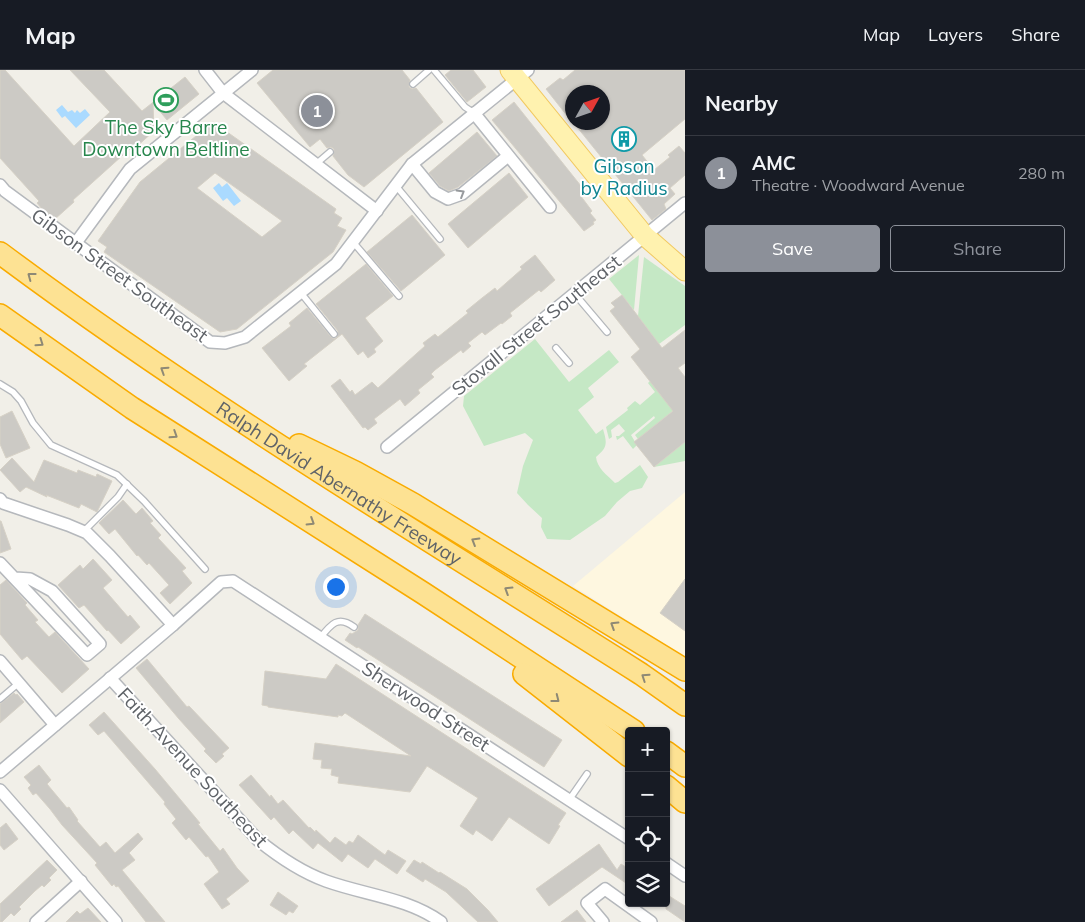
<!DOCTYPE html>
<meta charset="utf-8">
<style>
body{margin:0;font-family:Mulish,sans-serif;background:#242831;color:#f1f3f6}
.controls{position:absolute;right:15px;bottom:15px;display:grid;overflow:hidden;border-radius:5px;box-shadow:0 1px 4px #0004}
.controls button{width:45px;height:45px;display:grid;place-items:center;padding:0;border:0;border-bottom:1px solid #363941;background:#171b24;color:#f1f3f6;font:25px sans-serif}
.compass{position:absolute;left:565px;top:15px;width:45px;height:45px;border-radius:50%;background:#171b24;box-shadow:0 1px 4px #0004;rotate:50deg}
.you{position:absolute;left:335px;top:516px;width:18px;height:18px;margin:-12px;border:4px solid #fff;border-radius:50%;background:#1a73e8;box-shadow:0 0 0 8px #1a73e833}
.badge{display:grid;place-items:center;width:32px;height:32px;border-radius:50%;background:#8c9099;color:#fff;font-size:16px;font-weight:700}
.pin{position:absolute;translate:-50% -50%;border:2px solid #fff;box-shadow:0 1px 5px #0006}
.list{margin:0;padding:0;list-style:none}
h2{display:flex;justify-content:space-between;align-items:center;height:65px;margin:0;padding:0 20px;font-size:21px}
h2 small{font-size:16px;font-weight:400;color:#9ea1a6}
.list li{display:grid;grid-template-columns:32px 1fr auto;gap:15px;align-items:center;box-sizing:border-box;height:75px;padding:0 20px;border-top:1px solid #363941}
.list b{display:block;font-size:19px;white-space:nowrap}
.list p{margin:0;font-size:16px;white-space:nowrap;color:#9ea1a6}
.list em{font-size:16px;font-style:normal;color:#9ea1a6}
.actions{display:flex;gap:10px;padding:15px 20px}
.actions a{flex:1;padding:11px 0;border:1px solid #8c9099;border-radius:5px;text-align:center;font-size:18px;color:#8c9099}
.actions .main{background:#8c9099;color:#fff}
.icon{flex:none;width:28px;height:28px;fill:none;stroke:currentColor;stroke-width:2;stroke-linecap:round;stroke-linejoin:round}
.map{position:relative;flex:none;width:685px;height:852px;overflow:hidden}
header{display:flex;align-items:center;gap:30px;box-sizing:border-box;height:70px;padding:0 25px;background:#171b24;border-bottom:1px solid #363941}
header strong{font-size:24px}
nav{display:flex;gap:28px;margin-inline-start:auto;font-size:18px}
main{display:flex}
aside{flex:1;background:#171b24}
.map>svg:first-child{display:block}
.commercial{fill:#fef7e0}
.green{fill:#c5e8c5}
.water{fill:#aadaff}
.building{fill:#cccac5;stroke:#d6d1c6;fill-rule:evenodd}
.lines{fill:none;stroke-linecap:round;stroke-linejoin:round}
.service-casing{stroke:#b5b8bc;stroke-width:8}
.minor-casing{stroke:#b5b8bc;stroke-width:14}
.primary-casing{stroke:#f2c960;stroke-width:21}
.motorway-casing{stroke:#f9ab00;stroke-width:24}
.service{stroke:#fff;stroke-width:5.5}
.minor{stroke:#fff;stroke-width:11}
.primary{stroke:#fff2af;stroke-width:19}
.motorway{stroke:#fde293;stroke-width:21}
.oneway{stroke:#979a9d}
.oneway2{stroke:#8e8975}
.labels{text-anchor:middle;stroke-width:4;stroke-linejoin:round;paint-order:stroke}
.leisure-label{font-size:19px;fill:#27864d;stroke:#fff}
.culture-label{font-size:19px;fill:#0d838f;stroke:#fff}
.street-label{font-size:19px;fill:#5f6368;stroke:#fff}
</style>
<header>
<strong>Map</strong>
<nav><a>Map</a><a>Layers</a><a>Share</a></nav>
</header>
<main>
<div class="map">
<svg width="685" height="852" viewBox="0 0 685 852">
<rect width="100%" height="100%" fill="#f1efe8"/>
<polygon class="commercial" points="685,422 685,587 573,516"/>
<g class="green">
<polygon points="639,185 634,240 609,209"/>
<polygon points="644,187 685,216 685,255 659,274 638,246"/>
<path d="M535 269 569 312 609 280 619 292 588 318 594 327 578 340 596 364 603 359C607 373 608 377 596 387 597 398 607 405 615 413L618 412 640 395 648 407 642 418 630 421 617 432 605 446 570 470 547 469 541 457 542 448 528 435 517 423 523 396 533 370 525 363 484 376 463 336 464 326Z"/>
<polygon points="650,311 663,328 675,318 685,331 638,369 635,365 655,348 654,346 631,365 637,375 633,379 623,366 617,370 616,366 619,366 625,361 619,354 611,360 612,367 609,369 606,357 628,340 627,338 635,331 640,335 655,322 648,313"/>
<polygon points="685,372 685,391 654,397"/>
</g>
<g class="water">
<polygon points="62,35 68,42 72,40 75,43 77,40 80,43 85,39 90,45 76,58 65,46 62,48 56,40"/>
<polygon points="219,113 222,117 227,113 241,131 234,136 227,128 223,131 213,118"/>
</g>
<g class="building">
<polygon points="0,0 5,0 74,76 110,42 70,0 104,0 142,41 185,7 199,24 167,50 153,33 154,61 135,78 133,76 73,130 74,132 55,149 42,139 37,133 39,131 0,88"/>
<polygon points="273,0 402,0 410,10 409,17 412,19 416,18 443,52 364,117 348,105 333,86 334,79 331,77 327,78 320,69 310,77 257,13"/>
<polygon points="451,0 473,0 486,17 467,32 445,5"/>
<polygon points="575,0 685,0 685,49 642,85 654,100 670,87 668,85 679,76 685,83 685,105 670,118 675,124 664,134 666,139 652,150 573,52 602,52 602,22 572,22 572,52 546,19 560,8 563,10"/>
<polygon points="514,32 585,121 580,125 592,141 590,143 596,150 593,152 594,154 584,161 492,50"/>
<path d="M213 52 336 139 334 143 342 148 337 156 346 160 333 182 237 259 220 262 104 182 107 177 98 171 140 112ZM215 103 282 151 262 167 197 118Z"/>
<polygon points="477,62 497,86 458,117 449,121 440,116 429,103"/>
<polygon points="509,103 528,127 468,178 448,154"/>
<polygon points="412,145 445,185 401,221 367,182"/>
<polygon points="535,185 555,210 541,222 539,220 510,243 512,246 502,254 501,253 485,265 482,262 468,273 471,276 463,283 461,280 435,300 431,304 434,307 418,320 420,323 405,336 400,329 374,349 377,353 368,360 365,357 363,358 331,316 340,309 350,322 352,320 355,325 372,312 378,318 425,276 423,273 435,264 438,267 468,243 466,241 482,228 495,218 497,221 522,199 520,197"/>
<polygon points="366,194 393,226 365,248 383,271 374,279 376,282 368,288 363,281 358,285 342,264 304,294 307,296 289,311 262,278 291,256 289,253 307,238 331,267 334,269 337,267 338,261 316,234"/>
<polygon points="622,225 662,278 685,260 685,293 678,298 685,307 685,372 654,397 634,372 673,341 631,287 640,279 610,241 615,237 611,233"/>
<polygon points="12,341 30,378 6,388 0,374 0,347"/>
<polygon points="12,388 34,412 44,390 77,403 78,400 96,407 97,404 112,411 97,442 81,434 79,438 46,425 47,427 26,417 20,422 0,400"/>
<polygon points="123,430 136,444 142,438 153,451 150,453 161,465 158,468 186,498 182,501 192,513 170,534 160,523 169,515 149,493 147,495 138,485 137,486 115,459 109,464 99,453"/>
<polygon points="0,451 1,451 11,479 0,483"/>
<polygon points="93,489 112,510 103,518 128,547 130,545 140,557 121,574 108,560 107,561 84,535 79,538 58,515 80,495 83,499"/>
<polygon points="685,509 685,561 660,543"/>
<polygon points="6,510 27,533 25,535 38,550 35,552 49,567 55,562 89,599 62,623 27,586 22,590 0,564 0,515"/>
<polygon points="365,544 562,670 544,697 358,577 357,578 345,570 350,563 352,564 358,560 358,555"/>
<polygon points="147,589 187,637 189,636 229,678 222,684 224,686 216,693 204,681 206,679 179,649 136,598"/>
<polygon points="336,594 566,743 558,755 560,756 549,774 509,747 492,771 476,760 473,765 460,756 478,728 427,696 410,722 338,713 339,707 331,705 332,699 321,698 322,690 313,689 315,673 411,686 345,643 342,646 338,645 338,647 268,637 268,636 262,635 265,601 326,609"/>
<polygon points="14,623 16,625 17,624 24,632 0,653 0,634"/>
<polygon points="104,642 155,699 200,753 198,754 220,781 223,778 237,798 249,811 226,829 230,834 222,839 204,814 219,802 208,786 206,787 189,767 186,770 172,753 176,749 164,734 165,732 104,661 98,665 89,655"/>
<polygon points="39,695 51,710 47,714 67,738 69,737 78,750 77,751 100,777 106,772 115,783 138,763 143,769 129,783 135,790 122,800 165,852 146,852 118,816 116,817 114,814 112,816 95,795 97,793 62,755 50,739 36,723 33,725 28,718 31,715 24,707"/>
<polygon points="251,705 270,727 271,725 278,734 283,730 309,758 310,757 315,762 316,760 330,773 335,767 346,775 349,771 353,773 358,765 385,785 388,780 406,791 397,804 375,789 368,798 348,784 342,792 318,773 313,779 293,760 289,764 274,747 271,750 239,715"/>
<polygon points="6,753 18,769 4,780 0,775 0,758"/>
<polygon points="599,774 617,800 621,794 629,799 629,815 602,797 549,836 536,819"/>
<polygon points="47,790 57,800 49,808 51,810 44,817 42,815 35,821 19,837 21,839 14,846 11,843 2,852 0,852 0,834"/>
<polygon points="414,790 421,794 422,792 439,803 440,802 467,819 488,840 498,852 478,852 446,822 425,809 423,812 406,801"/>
<polygon points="278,822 298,836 293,843 289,841 286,845 270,835"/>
<polygon points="666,824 685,836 685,852 666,839"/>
<polygon points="88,838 101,852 66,852 77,841 80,844"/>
<polygon points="577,840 586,852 561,852"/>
</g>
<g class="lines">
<defs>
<g id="service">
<polyline points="434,0 465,37 474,43"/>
<polyline points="413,14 429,0"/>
<polyline points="316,94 330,82"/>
<polyline points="396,116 440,169"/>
<polyline points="353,172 399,226"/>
<polyline points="301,223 334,264"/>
<polyline points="574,223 607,262"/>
<polyline points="556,278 569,293"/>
<polyline points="0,314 13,322 21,331 33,353 51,375 117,405 144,431 205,499"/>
<polyline points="83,462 118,427 127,414"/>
<path d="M320 568C331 554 338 545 354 557"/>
<polyline points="0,629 20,612"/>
<polyline points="569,730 587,704"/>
</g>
<g id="minor">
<polyline points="205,0 223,23 377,141"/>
<polyline points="474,43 550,137"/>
<polyline points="412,94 435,122 448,129 462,124 508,86"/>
<polyline points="0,115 5,121 210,272 225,273 245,267 336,194 412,94 528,0"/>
<polyline points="75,174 130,99 252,0"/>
<polyline points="387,377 685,133"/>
<polyline points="0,429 3,433 68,455 87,463 110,486 173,555"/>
<polyline points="0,493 87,585 100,574 52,521 30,509 16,508"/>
<polyline points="0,591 55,655"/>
<path d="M110 608 258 770C279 787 301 802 326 811 365 825 408 828 441 852"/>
<polyline points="0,702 173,555 221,512 233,511 629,769"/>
<polyline points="0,720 116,852"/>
<polyline points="666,793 685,806"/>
<polyline points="36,852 81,811"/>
<polyline points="603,852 587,833 605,819 651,852"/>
</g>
<polyline id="primary" points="510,0 645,166 685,201"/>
<g id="motorway">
<path id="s1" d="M0 183C205 336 425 467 641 604L685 635"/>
<polyline points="0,245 132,338 423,523 634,661"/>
<polyline points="299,375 355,402 413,434 685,600"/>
<polyline points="524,604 629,686"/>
<polyline points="666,682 685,696"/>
<polyline points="666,716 685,732"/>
</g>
</defs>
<use href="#service" class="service-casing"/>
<use href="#minor" class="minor-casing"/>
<use href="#primary" class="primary-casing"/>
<use href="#motorway" class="motorway-casing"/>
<use href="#service" class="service"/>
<use href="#minor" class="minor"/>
<use href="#primary" class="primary"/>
<use href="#motorway" class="motorway"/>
</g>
<defs><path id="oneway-chevron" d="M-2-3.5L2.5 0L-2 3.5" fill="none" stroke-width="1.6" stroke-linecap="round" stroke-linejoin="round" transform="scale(1.25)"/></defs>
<use class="oneway" href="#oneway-chevron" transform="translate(461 123) rotate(-31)"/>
<g class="oneway2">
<use href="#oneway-chevron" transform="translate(31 206) rotate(-143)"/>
<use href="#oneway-chevron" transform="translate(40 273) rotate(35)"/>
<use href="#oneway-chevron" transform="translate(164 300) rotate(-147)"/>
<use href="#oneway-chevron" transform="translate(174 365) rotate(33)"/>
<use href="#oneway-chevron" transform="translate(311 452) rotate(32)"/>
<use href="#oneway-chevron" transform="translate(475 471) rotate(-149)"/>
<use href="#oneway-chevron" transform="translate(508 520) rotate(-148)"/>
<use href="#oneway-chevron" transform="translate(614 555) rotate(-148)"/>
<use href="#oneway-chevron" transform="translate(645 607) rotate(-146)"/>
<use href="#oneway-chevron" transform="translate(556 629) rotate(38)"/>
</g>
<defs>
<symbol id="stadium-ring" viewBox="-11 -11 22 22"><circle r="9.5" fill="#fff" stroke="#2e9e5b" stroke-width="1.5"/><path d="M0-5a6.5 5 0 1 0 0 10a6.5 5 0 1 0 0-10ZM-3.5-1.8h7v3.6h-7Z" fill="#2e9e5b"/></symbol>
<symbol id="building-ring" viewBox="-11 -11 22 22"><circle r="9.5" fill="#fff" stroke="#0f9aa8" stroke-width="1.5"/><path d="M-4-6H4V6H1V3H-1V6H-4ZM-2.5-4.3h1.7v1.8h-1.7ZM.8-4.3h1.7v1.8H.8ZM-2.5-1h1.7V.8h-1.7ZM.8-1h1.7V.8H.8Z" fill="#0f9aa8"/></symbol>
</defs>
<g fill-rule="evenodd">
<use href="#stadium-ring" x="152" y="16" width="28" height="28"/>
<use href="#building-ring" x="610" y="55" width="28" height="28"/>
</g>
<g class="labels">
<g class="leisure-label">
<text x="166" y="64">The Sky Barre<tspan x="166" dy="22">Downtown Beltline</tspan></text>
</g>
<g class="culture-label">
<text x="624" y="103">Gibson<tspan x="624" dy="22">by Radius</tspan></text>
</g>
<g class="street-label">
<text transform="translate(120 205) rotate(36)" y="7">Gibson Street Southeast</text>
<text transform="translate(536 255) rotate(-39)" y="7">Stovall Street Southeast</text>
<text dy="7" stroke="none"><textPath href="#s1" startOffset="410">Ralph David Abernathy Freeway</textPath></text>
<text transform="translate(426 636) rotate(33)" y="7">Sherwood Street</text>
<text transform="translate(193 697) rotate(47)" y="7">Faith Avenue Southeast</text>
</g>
</g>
</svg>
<div class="controls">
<button>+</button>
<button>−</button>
<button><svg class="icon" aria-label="locate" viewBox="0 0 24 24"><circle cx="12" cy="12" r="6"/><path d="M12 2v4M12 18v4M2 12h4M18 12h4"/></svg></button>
<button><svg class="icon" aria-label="layers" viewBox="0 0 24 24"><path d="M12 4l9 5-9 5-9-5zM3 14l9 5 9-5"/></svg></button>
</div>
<svg class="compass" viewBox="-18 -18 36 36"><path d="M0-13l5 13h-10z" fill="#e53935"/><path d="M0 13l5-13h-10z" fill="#9ea1a6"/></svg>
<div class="you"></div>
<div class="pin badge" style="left:317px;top:41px">1</div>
</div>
<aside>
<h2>Nearby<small></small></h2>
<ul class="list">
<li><span class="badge">1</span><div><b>AMC</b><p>Theatre · Woodward Avenue</p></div><em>280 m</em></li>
</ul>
<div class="actions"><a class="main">Save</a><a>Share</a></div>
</aside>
</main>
